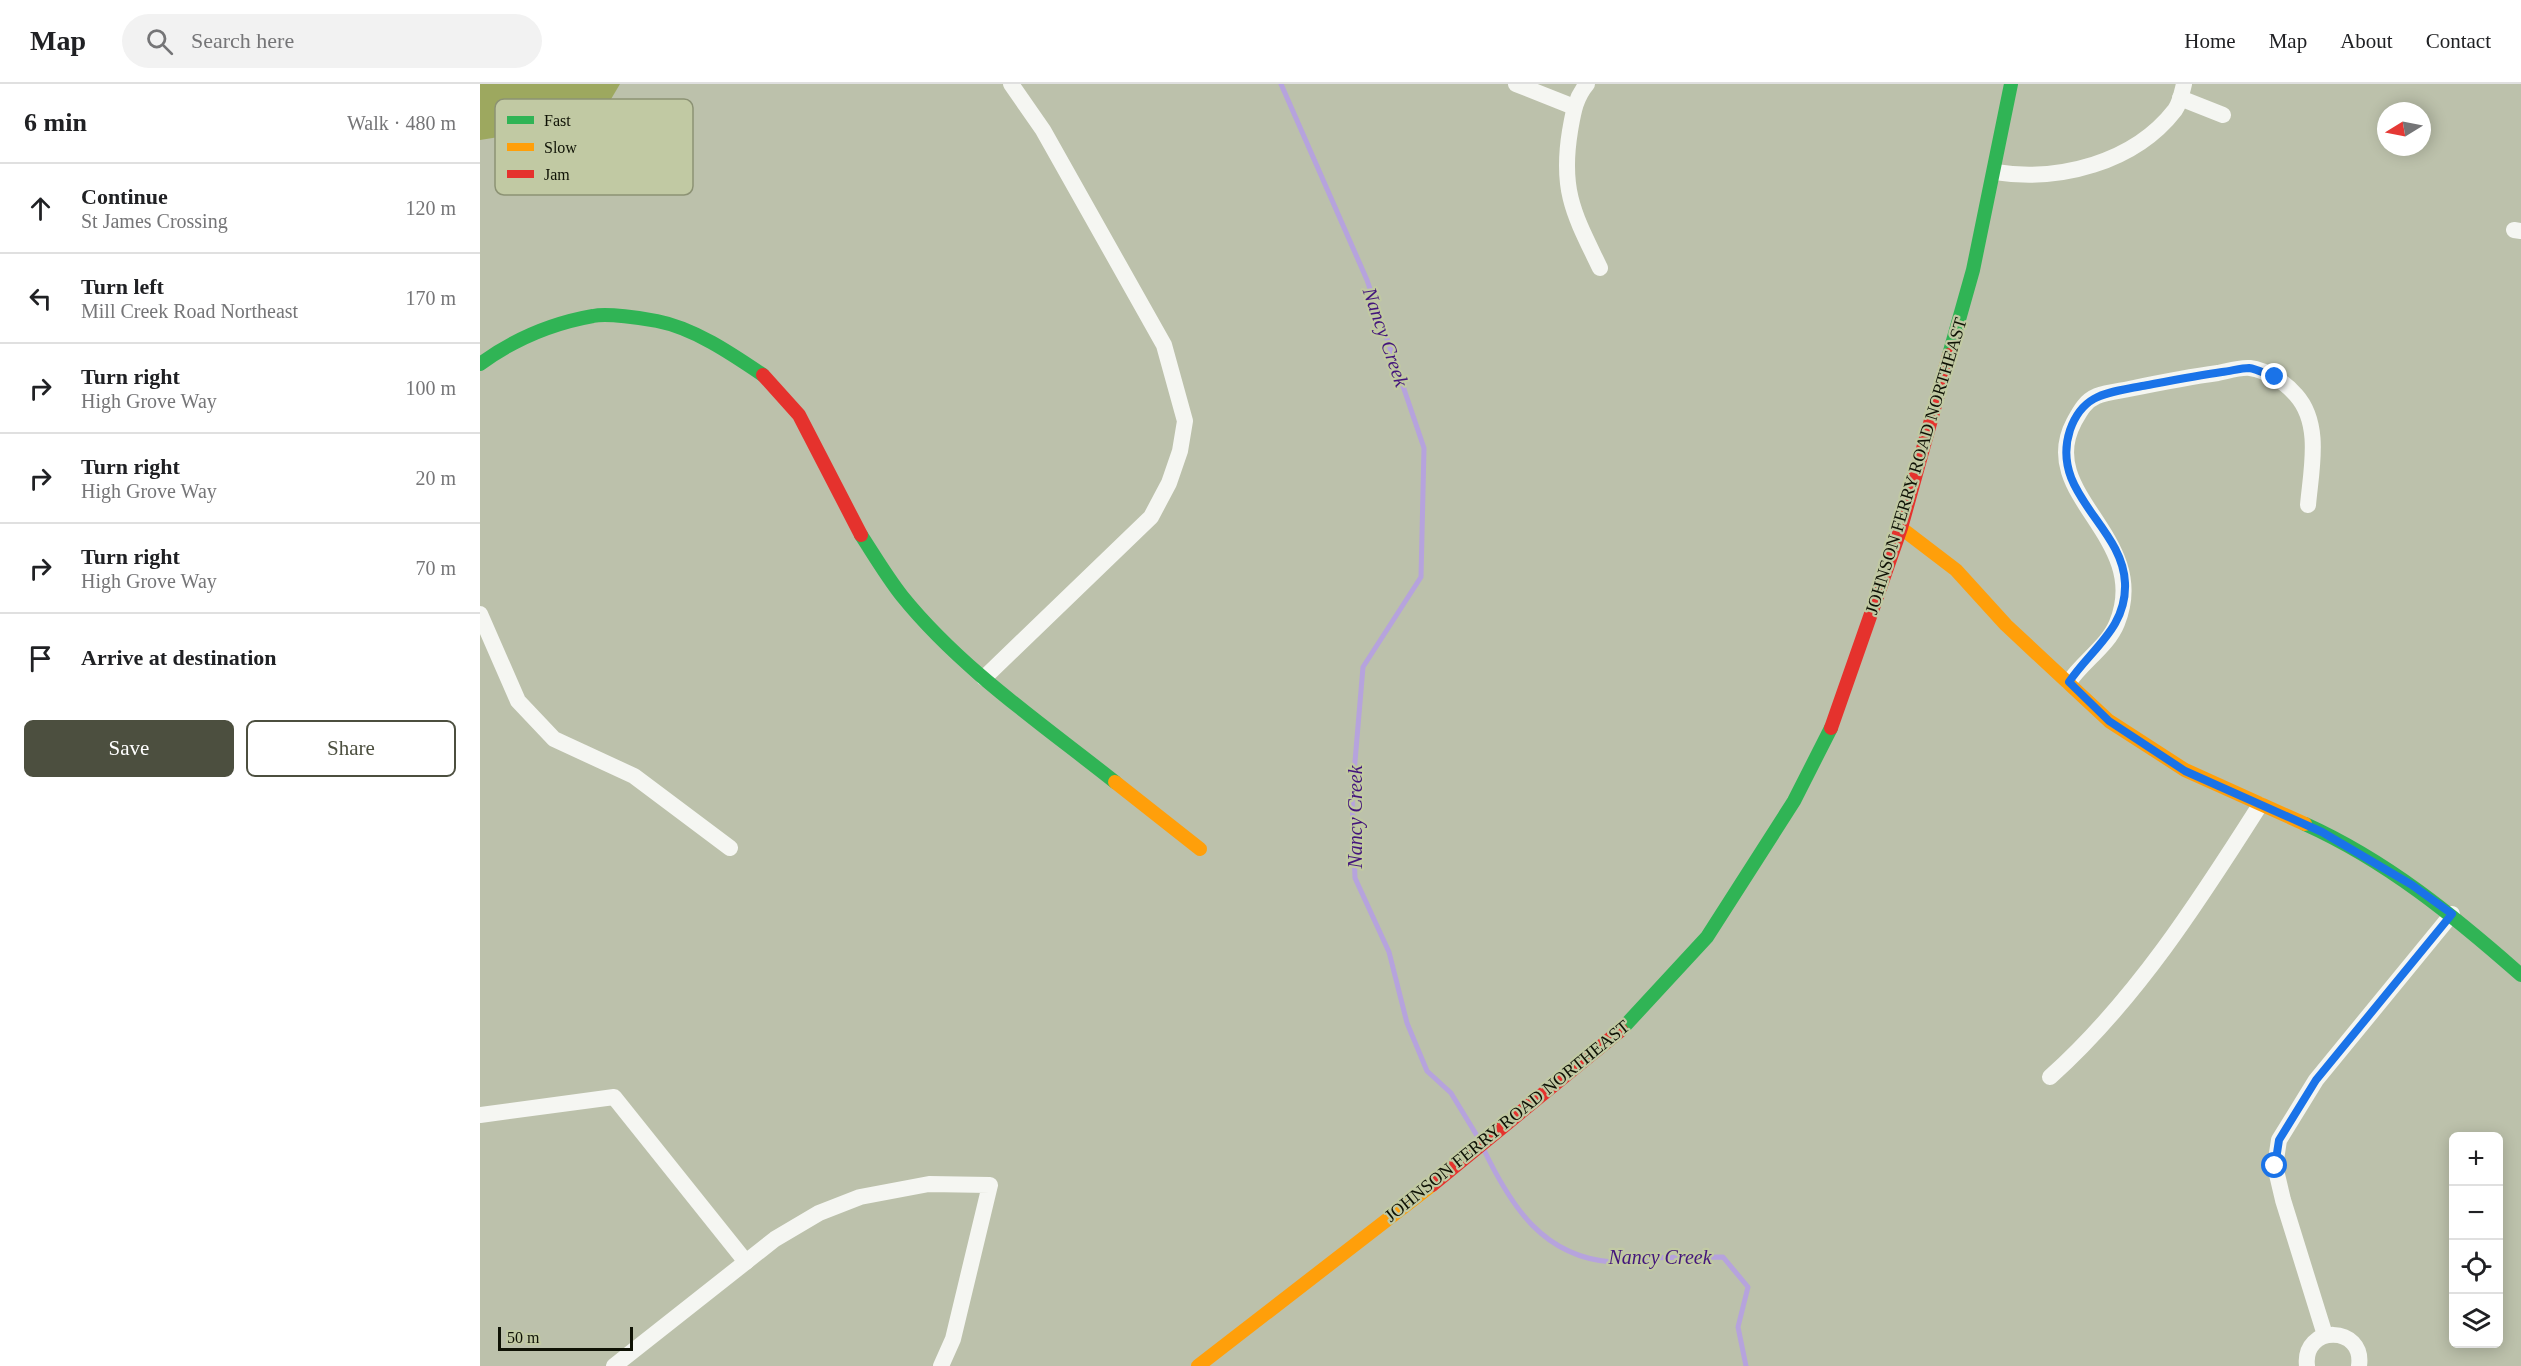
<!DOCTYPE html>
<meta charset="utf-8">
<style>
body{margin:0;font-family:"Times New Roman",serif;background:#f2f2f2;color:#202124}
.controls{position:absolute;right:18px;bottom:18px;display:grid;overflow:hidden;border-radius:9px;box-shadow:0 3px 15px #0003}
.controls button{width:54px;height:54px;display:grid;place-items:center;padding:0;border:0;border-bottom:2px solid #e0e0e0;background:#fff;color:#202124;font:30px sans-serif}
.compass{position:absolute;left:1897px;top:18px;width:54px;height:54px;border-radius:50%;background:#fff;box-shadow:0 3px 15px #0003;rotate:260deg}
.scale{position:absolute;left:18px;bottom:15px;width:135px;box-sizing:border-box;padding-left:6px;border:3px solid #0f1205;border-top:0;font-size:16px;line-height:21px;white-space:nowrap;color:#0f1205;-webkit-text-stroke:4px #c1c9a3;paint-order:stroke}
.stop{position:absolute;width:18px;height:18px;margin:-14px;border:4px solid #1a73e8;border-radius:50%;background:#fff}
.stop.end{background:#1a73e8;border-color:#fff;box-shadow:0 2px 6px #0008}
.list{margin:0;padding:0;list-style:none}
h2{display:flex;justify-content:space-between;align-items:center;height:78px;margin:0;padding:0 24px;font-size:26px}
h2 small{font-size:20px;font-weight:400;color:#757577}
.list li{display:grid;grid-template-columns:39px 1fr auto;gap:18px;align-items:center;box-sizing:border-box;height:90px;padding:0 24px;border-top:2px solid #e0e0e0}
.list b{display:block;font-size:22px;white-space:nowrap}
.list p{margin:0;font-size:20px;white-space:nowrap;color:#757577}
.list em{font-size:20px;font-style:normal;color:#757577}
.actions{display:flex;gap:12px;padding:18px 24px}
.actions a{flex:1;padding:14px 0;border:2px solid #4c4f3f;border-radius:9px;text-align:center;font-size:21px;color:#4c4f3f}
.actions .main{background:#4c4f3f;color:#fff}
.icon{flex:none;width:33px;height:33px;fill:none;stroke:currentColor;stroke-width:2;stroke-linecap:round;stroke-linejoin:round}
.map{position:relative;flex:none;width:2041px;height:1282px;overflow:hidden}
header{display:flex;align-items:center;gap:36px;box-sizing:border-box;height:84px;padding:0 30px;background:#fff;border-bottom:2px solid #e0e0e0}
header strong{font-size:28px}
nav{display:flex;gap:33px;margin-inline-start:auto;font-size:21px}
.search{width:420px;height:54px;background:#f2f2f2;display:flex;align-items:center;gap:15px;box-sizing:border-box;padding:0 21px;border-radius:33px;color:#757577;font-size:22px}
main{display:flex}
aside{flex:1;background:#fff}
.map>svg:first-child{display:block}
.forest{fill:#9da85f}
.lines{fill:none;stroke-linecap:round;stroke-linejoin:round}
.stream{stroke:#b6a3dd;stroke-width:5}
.street{stroke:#f5f6f2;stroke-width:16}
.fast{stroke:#30b455;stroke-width:14}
.slow{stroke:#ff9f0a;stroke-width:14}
.jam{stroke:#e5322d;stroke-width:14}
.route{stroke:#1a73e8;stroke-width:8}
.labels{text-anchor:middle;stroke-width:4.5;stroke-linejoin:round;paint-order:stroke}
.street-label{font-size:18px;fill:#0f1205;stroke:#c1c9a3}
.water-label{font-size:20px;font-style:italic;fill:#43157c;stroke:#c1c9a3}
.key{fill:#c1c9a3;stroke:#8c9274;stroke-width:1.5}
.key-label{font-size:16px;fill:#0f1205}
</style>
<header>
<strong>Map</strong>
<div class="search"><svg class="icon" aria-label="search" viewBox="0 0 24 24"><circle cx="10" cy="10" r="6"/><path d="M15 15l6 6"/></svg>Search here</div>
<nav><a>Home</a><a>Map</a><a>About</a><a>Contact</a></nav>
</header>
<main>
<aside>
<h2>6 min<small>Walk · 480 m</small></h2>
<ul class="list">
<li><svg class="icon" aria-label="ahead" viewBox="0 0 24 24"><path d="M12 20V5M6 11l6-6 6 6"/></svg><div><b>Continue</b><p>St James Crossing</p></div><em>120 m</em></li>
<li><svg class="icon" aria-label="left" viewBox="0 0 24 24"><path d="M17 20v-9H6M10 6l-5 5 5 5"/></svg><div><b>Turn left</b><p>Mill Creek Road Northeast</p></div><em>170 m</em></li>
<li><svg class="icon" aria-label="right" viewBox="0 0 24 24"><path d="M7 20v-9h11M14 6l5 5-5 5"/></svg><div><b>Turn right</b><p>High Grove Way</p></div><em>100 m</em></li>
<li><svg class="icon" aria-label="right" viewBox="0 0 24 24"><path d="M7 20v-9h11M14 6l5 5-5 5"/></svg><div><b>Turn right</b><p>High Grove Way</p></div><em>20 m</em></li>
<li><svg class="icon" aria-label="right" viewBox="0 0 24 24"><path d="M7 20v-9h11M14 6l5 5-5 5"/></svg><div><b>Turn right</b><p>High Grove Way</p></div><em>70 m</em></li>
<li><svg class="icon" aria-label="arrive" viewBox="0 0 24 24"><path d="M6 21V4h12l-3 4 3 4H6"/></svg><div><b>Arrive at destination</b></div></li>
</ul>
<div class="actions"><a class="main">Save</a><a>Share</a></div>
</aside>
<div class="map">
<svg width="2041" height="1282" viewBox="0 0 2041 1282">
<rect width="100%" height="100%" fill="#bcc1ab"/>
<polygon class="forest" points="0,0 140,0 118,37 0,56"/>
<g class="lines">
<g class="stream">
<polyline points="801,0 887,196 944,364 941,493 883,583 872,713 875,794 909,868 927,939 947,987 971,1009 999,1055"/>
<path d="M1004 1066C1031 1122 1063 1173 1132 1178 1144 1179 1157 1175 1169 1174 1194 1173 1218 1173 1243 1173L1268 1203 1258 1243 1266 1282"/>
</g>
<g class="street">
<polyline points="1036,0 1094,23"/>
<path d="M1107 0C1095 14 1093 30 1090 47 1080 108 1095 132 1120 184"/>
<polyline points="1700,14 1743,31"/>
<path d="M1515 88C1579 98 1654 79 1695 26 1700 19 1702 8 1704 0"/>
<polyline points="2034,146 2041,147"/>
<polyline points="0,530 38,617 74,655 154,692 250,764"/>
<polyline points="504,594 671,433 689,399 700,367 705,337 684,261 563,46 531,0"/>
<path d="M1589 598C1602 578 1628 562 1637 539 1672 453 1555 411 1594 338 1600 327 1605 317 1617 312 1627 308 1639 307 1649 305 1678 299 1708 293 1738 289 1748 287 1760 283 1770 284 1786 286 1806 299 1816 311 1842 340 1831 386 1828 421"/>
<path d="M1570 993C1655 917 1719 817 1780 721"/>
<polyline points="0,1031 134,1013 266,1178"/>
<polyline points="1845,1251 1803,1116 1795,1082 1799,1056 1836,996 1972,830"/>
<polyline points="134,1282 295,1155 339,1129 380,1113 449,1100 510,1101 473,1255 461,1282"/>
<path d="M1827 1282C1822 1240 1885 1241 1879 1282"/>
</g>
<g class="fast">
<polyline points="1469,271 1493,186 1531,0"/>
<path d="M0 280C33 256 73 239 113 232 127 229 162 234 177 237 214 244 252 270 283 291"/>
<path d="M381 451C394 471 407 493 422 512 481 585 562 640 635 698"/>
<path d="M1825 740C1907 777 1974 832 2041 891"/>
<polyline points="1141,946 1227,853 1314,717 1351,644"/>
</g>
<g class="slow">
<polyline points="1421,444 1476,486 1526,541 1629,637 1705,686 1825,740"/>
<polyline points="635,698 720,765"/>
<polyline points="718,1282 952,1101"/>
</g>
<g class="jam">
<polyline points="283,291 319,331 381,451"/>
<polyline points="1351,644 1421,444 1469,271"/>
<polyline points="952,1101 1141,946"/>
</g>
</g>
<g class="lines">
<path class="route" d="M1795 293C1787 291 1778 285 1769 284 1761 284 1751 287 1742 288 1715 292 1689 297 1662 302 1628 309 1603 309 1590 346 1569 410 1643 442 1645 499 1647 544 1611 565 1589 598L1629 637 1705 687 1842 748 1932 801 1972 830 1836 996 1799 1056 1795 1082"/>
</g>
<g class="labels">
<g class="street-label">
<text transform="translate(1436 382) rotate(-73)" y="6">JOHNSON FERRY ROAD NORTHEAST</text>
<text transform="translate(1027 1037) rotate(-39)" y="6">JOHNSON FERRY ROAD NORTHEAST</text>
</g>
<g class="water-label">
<text transform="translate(906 253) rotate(71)" y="7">Nancy Creek</text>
<text transform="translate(875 733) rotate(-90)" y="7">Nancy Creek</text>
<text x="1180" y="1180">Nancy Creek</text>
</g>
</g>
<rect x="15" y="15" width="198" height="96" rx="9" class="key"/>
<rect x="27" y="32" width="27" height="8" fill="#30b455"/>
<rect x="27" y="59" width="27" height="8" fill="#ff9f0a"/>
<rect x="27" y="86" width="27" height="8" fill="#e5322d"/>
<g class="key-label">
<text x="64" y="42">Fast</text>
<text x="64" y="69">Slow</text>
<text x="64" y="96">Jam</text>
</g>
</svg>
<div class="controls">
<button>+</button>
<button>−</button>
<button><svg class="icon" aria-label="locate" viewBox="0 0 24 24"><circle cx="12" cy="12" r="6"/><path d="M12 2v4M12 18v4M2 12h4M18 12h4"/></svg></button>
<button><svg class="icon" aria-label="layers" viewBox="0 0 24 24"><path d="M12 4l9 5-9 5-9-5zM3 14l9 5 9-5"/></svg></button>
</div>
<svg class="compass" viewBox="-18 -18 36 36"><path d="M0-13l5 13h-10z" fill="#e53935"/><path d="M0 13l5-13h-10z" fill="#757577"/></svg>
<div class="scale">50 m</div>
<div class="stop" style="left:1795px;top:1082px"></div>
<div class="stop end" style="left:1795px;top:293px"></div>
</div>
</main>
